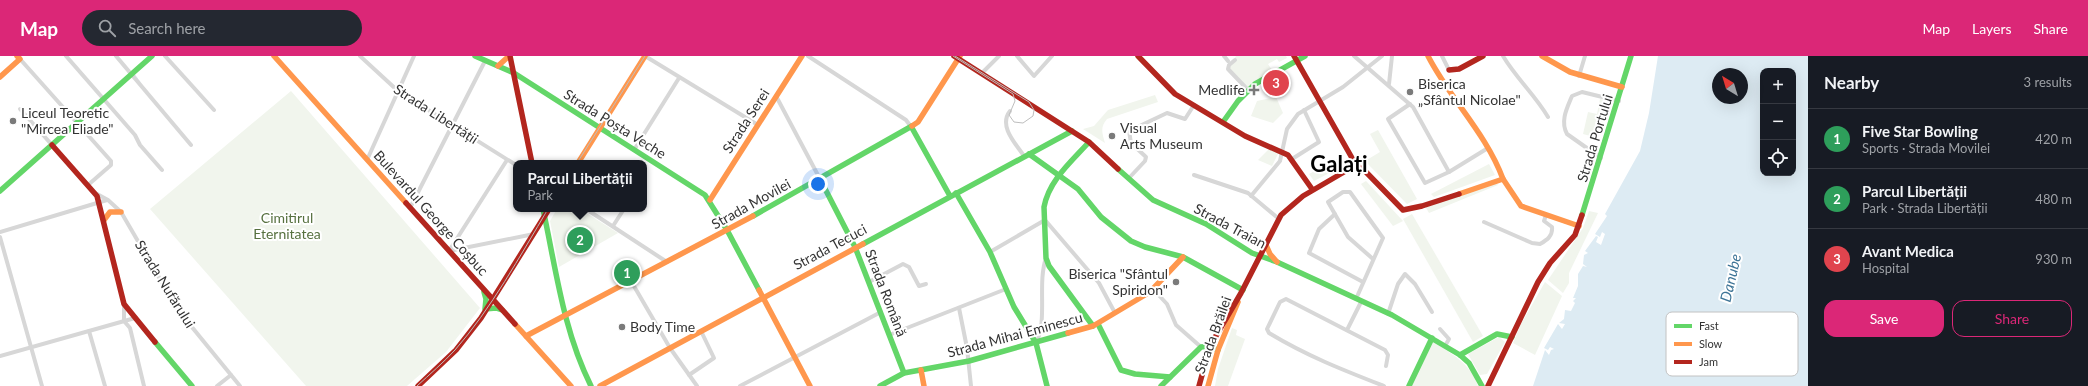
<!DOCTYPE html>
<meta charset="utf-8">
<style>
body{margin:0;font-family:Lato,sans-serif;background:#242831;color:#f1f3f6}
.controls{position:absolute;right:12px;top:12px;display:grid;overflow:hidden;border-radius:8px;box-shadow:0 4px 16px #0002}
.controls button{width:36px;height:36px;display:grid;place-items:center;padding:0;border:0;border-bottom:1px solid #363941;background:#171b24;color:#f1f3f6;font:20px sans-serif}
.compass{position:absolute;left:1712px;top:12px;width:36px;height:36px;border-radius:50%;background:#171b24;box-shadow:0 4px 16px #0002;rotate:322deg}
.you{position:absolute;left:818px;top:128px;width:14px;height:14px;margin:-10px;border:3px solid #fff;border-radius:50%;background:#1a73e8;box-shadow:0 0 0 6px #1a73e833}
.badge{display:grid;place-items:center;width:26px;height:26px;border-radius:50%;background:#db2777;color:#fff;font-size:13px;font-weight:700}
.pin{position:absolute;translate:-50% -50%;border:2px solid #fff;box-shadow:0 1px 4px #0006}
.popup{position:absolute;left:513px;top:104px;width:134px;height:52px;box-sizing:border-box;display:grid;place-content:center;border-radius:8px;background:#171b24;filter:drop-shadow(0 1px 3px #0005);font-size:13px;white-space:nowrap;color:#9ea1a6}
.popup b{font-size:15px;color:#f1f3f6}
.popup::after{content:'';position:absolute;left:50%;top:100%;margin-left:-8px;border:8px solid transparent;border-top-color:#171b24}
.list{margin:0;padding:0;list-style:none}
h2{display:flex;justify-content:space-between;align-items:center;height:52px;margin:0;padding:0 16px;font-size:17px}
h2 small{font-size:13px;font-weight:400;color:#9ea1a6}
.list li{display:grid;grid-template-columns:26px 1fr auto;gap:12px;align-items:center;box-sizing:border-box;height:60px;padding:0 16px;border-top:1px solid #363941}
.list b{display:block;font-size:15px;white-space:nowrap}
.list p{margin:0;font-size:13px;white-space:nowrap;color:#9ea1a6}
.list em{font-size:13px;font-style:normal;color:#9ea1a6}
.actions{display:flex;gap:8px;padding:12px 16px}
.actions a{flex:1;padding:9px 0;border:1px solid #db2777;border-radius:12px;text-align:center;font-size:14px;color:#db2777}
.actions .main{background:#db2777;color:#fff}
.icon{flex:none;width:22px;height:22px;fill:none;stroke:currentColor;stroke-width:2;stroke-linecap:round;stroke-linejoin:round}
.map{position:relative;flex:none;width:1808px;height:330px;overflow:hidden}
header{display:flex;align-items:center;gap:24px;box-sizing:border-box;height:56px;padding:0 20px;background:#db2777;color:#fff}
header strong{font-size:19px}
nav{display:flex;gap:22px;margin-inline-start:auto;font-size:14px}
.search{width:280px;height:36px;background:#242831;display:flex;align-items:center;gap:10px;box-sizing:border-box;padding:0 14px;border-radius:22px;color:#9ea1a6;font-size:15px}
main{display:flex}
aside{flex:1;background:#171b24}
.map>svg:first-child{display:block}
.green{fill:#f1f5ed}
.water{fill:#ddebf3;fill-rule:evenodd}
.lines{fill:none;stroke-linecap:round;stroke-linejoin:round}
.stream{stroke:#ddebf3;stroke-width:1}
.street{stroke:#d7d7d7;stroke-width:4}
.fast{stroke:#63d668;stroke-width:5.5}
.slow{stroke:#ff974d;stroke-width:5.5}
.jam{stroke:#b3261e;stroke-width:5.5}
.tram{stroke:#bebebe;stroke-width:1}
.poi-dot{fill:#7a7a7a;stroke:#fff;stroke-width:1.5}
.labels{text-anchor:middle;stroke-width:4;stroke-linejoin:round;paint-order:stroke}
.poi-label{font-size:14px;fill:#333;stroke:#fff;text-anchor:start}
.street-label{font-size:14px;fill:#333;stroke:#fff}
.park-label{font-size:14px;fill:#56703f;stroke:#fff}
.water-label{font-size:15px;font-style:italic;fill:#3f7597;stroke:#fff}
.town-label{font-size:22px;font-weight:bold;fill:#000;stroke:#fff}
.key{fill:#fff;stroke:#c2c2c2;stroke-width:1}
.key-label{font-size:11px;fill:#333}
</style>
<header>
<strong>Map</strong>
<div class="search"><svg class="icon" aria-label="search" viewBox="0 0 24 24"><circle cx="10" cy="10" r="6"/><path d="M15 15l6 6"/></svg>Search here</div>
<nav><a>Map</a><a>Layers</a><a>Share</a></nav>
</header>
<main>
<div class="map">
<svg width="1808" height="330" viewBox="0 0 1808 330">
<rect width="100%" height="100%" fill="#fff"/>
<g class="green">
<polygon points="1236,0 1286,0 1287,2 1279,6 1277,3 1268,8 1272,14 1248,32 1228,13"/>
<polygon points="291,35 480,252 446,296 407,330 306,330 150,153"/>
<path d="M1155 39 1158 46 1107 63C1100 71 1102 77 1105 87L1083 73 1094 70 1108 54Z"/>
<polygon points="1276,41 1283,57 1273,67 1251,60 1257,45"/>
<polygon points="1600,43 1609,45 1598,82 1583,78 1588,56 1597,58"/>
<polygon points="1378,74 1417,143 1407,148 1365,105 1380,96 1370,78"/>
<polygon points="1269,93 1279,96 1272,110 1258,104"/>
<polygon points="1339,102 1343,110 1314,125 1309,118"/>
<polygon points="1489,108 1495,119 1434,141 1431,138"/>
<polygon points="1366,125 1403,165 1393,170 1361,128"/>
<polygon points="1496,126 1498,129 1429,157 1425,150"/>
<polygon points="557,153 580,153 618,177 559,211 550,165"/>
<polygon points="1589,155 1598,157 1569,217 1569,227 1563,237 1548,224 1583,172"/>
<polygon points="1412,158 1483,280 1473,286 1403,163"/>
<polygon points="1545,226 1562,240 1535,299 1513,287 1521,268"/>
<polygon points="1232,272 1237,274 1236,279 1245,283 1228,330 1215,330 1218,313"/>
<polygon points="1499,281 1505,286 1487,318 1480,319 1468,298"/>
<path d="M1433 286C1451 297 1471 308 1478 330H1411Z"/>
</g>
<path class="water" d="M1658 0H1808V330H1533L1545 294 1549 299 1551 294 1554 293 1550 291 1548 294 1544 292 1558 268 1562 273 1565 268 1559 267 1564 263 1565 254 1571 255 1575 247 1573 245 1576 242H1573L1578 230V218L1583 210 1587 211 1583 208 1584 199 1588 197 1585 195 1596 180 1598 181 1596 186 1601 189 1605 178 1602 176 1600 181 1595 178 1607 160 1605 158 1640 95 1649 57ZM1763 15H1793V117H1763ZM1718 18H1742V42H1718Z"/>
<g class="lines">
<g class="stream">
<polyline points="135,19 140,26"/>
<polyline points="80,67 86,74"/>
</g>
<g class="street">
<polyline points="66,0 135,79 140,89 162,114"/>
<polyline points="116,0 191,89"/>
<polyline points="165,0 214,54"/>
<polyline points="360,0 398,35 516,109"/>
<polyline points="645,0 758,69"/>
<polyline points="808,0 906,64 912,72"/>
<polyline points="1017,0 1034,20 1052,0"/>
<polyline points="1224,0 1228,5"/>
<polyline points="1354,0 1413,51 1449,116"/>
<polyline points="1442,0 1449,14"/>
<path d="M1503 0C1516 22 1535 39 1548 61"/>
<polyline points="20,3 111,105 111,109 88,129"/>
<polyline points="1235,4 1229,9 1228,13 1248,34"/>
<polyline points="982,17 999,0"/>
<polyline points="1579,20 1585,0"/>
<polyline points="1389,28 1392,0"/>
<polyline points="776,40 820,123"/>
<polyline points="1410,48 1388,63 1425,127 1449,116 1488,92"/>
<polyline points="20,53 52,89"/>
<path d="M1010 55C998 70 1016 88 1024 100"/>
<polyline points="634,94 679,22"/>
<path d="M1601 102 1567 78C1560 65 1567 52 1572 40L1582 36 1619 45"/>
<polyline points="1292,103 1319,86 1304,54"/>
<polyline points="367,104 414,0"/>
<polyline points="1194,119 1248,137 1279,163"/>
<polyline points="1129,122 1145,105 1146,101 1131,87 1129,75 1167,57 1185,63 1194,49"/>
<polyline points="97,138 108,144 121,156 178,254 240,330"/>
<polyline points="1251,140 1280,105 1287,73 1298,58 1343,31 1382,0"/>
<polyline points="410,152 485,5"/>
<polyline points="586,153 667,206"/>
<polyline points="1335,158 1319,173 1309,197 1363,226"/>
<path d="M1484 166 1532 187 1540 188C1547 184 1553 180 1552 171L1544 165 1546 159"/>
<polyline points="613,170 624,153"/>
<polyline points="0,176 107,144"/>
<polyline points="0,181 42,330"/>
<polyline points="449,195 507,104"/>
<polyline points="449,195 534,178"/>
<polyline points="990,196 1045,164 1099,227 1115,257"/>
<polyline points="631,225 670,292 697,330"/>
<polyline points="869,226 903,208 909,211 919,230 926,228"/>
<polyline points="1153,233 1167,248 1176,269 1201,291"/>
<polyline points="1356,243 1383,182 1350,136 1343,136 1328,146 1348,181 1373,203"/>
<polyline points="124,248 124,265 130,272 144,330"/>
<polyline points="959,252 967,292 971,330"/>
<polyline points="1388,258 1398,228 1405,218 1415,228 1432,256"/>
<polyline points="1440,273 1449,283 1445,290"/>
<polyline points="1347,274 1361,246"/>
<polyline points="89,275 105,330"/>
<polyline points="889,279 1006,233"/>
<path d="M1036 287C1048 265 1037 228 1046 202"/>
<polyline points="0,300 135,262"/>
<polyline points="689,319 714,302 701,275"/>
<polyline points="217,330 231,319"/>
<polyline points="740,330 881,256"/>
<path d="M1384 330C1343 314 1307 300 1269 277L1267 273 1280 246 1286 243 1385 294 1388 299 1386 310"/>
</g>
<g class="fast">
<polyline points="475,0 514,17 705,139 727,174 759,234"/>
<polyline points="1223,66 1238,45 1255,28 1305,0"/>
<polyline points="912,72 950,140"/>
<path d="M1089 86C1072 105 1049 124 1044 151L1046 202 1049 210 1093 270"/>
<polyline points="1029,98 1078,133 1101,161 1131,185 1145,191 1183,201 1243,234"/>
<polyline points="1118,113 1153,144 1206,168 1252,197 1277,206 1392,259 1460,299 1469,307 1482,330"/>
<polyline points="820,123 855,191 904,317"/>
<polyline points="0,135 152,0"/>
<polyline points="956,137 990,196 1014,251 1036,287 1047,330"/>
<path d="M543 153C556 213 563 274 591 330"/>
<polyline points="1582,159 1631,0"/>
<polyline points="753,160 912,70"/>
<polyline points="863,188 1072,75"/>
<polyline points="484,236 486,243 485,253 496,252 502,254"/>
<polyline points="1098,268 1121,314 1135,318 1170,321"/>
<polyline points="155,286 192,330"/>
<polyline points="1460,299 1497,278 1512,281"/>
<polyline points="880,330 904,317 969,305 1068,277"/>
<polyline points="1161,330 1201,291 1210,290 1218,294"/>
<polyline points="1409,330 1432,282"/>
</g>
<g class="slow">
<polyline points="274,0 406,147"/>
<path d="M1428 0C1450 43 1486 77 1503 123"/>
<polyline points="1542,0 1570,16 1622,31"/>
<polyline points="498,10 509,0"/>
<polyline points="0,21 20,3 17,0"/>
<polyline points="912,70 918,66 960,0"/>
<polyline points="578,107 645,0"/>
<polyline points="1459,138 1503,123 1521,150 1579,170"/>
<polyline points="710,144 802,0"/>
<polyline points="104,164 110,156 121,156"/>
<polyline points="1266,189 1270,198 1277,206"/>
<polyline points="759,234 810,330"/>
<polyline points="515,268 571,330"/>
<polyline points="1068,277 1093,270 1150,236 1183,201"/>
<polyline points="526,280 753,160"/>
<polyline points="921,314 924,330"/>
<polyline points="600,330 863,188"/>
<polyline points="1208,330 1218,294 1238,246"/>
</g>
<g class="jam">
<polyline points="510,0 532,107"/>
<polyline points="954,0 1089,86 1118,113"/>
<polyline points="1138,0 1175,38 1245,80 1288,99 1312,133"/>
<polyline points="1294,0 1356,109 1365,115 1403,154 1422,150 1459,138"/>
<polyline points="1449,14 1459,13 1483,0"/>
<polyline points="52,89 97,140 124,248 155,286"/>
<polyline points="406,147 515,268"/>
<polyline points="418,330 456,294 481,262 549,153"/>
<polyline points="1199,330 1210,290 1241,237 1281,159 1303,140 1356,109"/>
<polyline points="1488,330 1538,226 1550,207 1575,179 1582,159"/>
</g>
<g class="tram">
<polyline points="953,0 1013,38 1015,45 1009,59 1014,66 1023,67 1033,60 1034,54 1029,46 955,0"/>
<polyline points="577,107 645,0"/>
<path d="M417 330C430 318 443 307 455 294 491 253 520 200 548 153"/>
</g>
</g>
<g class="poi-dot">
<path d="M1252 28h4v4h4v4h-4v4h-4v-4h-4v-4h4z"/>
<circle cx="1410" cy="36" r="4"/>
<circle cx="13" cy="65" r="4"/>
<circle cx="1112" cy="80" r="4"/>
<circle cx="1176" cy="226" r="4"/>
<circle cx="622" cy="271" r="4"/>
</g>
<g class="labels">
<g class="poi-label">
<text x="1418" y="33">Biserica<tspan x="1418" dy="16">„Sfântul Nicolae"</tspan></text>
<text x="1245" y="39" text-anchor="end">Medlife</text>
<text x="21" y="62">Liceul Teoretic<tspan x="21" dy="16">"Mircea Eliade"</tspan></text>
<text x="1120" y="77">Visual<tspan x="1120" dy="16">Arts Museum</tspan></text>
<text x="1168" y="223" text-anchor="end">Biserica "Sfântul<tspan x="1168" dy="16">Spiridon"</tspan></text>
<text x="630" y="276">Body Time</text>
</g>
<g class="street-label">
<text transform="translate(436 58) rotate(33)" y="5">Strada Libertății</text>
<text transform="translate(746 65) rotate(-57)" y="5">Strada Serei</text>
<text transform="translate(615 68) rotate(32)" y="5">Strada Poșta Veche</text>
<text transform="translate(1595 82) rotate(-73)" y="5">Strada Portului</text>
<text transform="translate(751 148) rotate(-29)" y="5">Strada Movilei</text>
<text transform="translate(431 157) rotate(48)" y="5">Bulevardul George Coșbuc</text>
<text transform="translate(1230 170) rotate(28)" y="5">Strada Traian</text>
<text transform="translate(830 191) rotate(-28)" y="5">Strada Tecuci</text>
<text transform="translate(165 228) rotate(58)" y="5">Strada Nufărului</text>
<text transform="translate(886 237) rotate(69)" y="5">Strada Română</text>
<text transform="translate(1015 279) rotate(-15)" y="5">Strada Mihai Eminescu</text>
<text transform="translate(1213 279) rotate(-70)" y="5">Strada Brăilei</text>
</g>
<g class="park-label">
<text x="287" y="167">Cimitirul<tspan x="287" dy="16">Eternitatea</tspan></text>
</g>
<g class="water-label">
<text transform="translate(1731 222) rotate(-77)" y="5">Danube</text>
</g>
<g class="town-label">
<text x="1339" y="116">Galați</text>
</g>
</g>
<rect x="1666" y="256" width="132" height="64" rx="6" class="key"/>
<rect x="1674" y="268" width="18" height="4" fill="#63d668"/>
<rect x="1674" y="286" width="18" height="4" fill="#ff974d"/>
<rect x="1674" y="304" width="18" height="4" fill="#b3261e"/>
<g class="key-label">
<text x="1699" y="274">Fast</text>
<text x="1699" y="292">Slow</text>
<text x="1699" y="310">Jam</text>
</g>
</svg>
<div class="controls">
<button>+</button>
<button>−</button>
<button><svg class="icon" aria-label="locate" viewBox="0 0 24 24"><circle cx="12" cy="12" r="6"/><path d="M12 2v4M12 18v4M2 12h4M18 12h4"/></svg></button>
</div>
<svg class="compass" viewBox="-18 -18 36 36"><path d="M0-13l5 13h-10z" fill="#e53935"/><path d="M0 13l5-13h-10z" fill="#9ea1a6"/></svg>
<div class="you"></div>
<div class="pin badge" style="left:627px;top:217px;background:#2e9e5b">1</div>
<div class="pin badge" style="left:580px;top:184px;background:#2e9e5b">2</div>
<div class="popup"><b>Parcul Libertății</b>Park</div>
<div class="pin badge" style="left:1276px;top:27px;background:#e0444e">3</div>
</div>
<aside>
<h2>Nearby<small>3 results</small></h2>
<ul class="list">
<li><span class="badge" style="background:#2e9e5b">1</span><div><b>Five Star Bowling</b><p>Sports · Strada Movilei</p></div><em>420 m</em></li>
<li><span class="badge" style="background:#2e9e5b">2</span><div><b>Parcul Libertății</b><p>Park · Strada Libertății</p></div><em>480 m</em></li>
<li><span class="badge" style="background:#e0444e">3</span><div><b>Avant Medica</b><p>Hospital</p></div><em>930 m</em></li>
</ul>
<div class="actions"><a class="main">Save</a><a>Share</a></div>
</aside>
</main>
